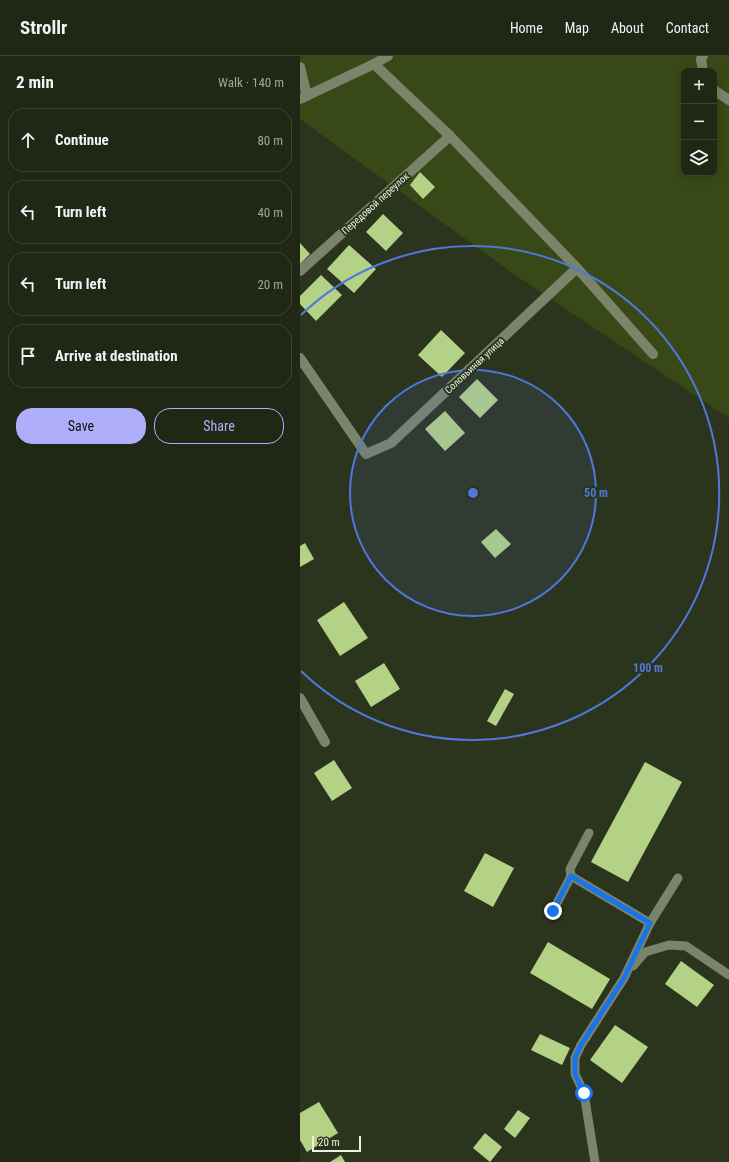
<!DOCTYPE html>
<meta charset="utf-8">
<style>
body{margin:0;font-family:"Roboto Condensed",sans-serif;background:#2d3322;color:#f1f3f6}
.controls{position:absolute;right:12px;top:12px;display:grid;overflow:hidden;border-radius:8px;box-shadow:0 2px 10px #0003}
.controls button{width:36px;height:36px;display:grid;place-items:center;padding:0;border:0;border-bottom:1px solid #3d4434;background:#202715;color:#f1f3f6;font:20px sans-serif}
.scale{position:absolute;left:12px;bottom:10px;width:49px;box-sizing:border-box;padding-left:4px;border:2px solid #ebf2e3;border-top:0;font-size:11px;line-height:14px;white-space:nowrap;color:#ebf2e3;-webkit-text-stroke:3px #2b341c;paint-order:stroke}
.stop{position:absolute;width:12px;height:12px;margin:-9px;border:3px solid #1a73e8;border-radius:50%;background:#fff}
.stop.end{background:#1a73e8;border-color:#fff;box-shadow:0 1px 4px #0008}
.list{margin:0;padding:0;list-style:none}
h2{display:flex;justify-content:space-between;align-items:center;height:52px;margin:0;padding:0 16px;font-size:17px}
h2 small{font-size:13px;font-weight:400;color:#a2a5a0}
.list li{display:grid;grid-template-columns:26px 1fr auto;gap:12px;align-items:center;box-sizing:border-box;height:64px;margin:0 8px 8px;padding:0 8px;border:1px solid #3d4434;border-radius:16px}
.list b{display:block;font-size:15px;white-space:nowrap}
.list em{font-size:13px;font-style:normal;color:#a2a5a0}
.actions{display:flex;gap:8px;padding:12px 16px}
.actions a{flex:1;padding:9px 0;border:1px solid #aeaefb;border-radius:16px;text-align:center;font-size:14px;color:#aeaefb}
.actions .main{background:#aeaefb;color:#111}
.icon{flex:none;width:22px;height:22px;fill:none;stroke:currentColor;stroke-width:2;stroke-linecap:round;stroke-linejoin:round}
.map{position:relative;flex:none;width:429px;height:1106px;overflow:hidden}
header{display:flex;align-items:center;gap:24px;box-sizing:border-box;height:56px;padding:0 20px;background:#202715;border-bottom:1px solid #3d4434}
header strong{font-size:19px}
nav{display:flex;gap:22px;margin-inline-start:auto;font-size:14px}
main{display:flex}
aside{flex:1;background:#202715}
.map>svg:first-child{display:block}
.green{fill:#384917;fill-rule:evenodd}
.building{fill:#b4d286}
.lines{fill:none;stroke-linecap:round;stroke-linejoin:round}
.service{stroke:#79846a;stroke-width:9}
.minor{stroke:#79846a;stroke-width:10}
.route{stroke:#1a73e8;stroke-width:5}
.ring{fill:none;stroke:#5077db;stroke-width:2}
.labels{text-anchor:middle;stroke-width:4;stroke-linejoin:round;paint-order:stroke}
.street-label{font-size:10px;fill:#ebf2e3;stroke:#2b341c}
.centre{fill:#5077db;stroke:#2b341c;stroke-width:2}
.ring-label{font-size:12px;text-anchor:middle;font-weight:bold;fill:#5077db;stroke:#2b341c;stroke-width:4;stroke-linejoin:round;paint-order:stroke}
</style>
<header>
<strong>Strollr</strong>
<nav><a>Home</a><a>Map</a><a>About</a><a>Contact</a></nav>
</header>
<main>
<aside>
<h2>2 min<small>Walk · 140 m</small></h2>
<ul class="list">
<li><svg class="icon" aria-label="ahead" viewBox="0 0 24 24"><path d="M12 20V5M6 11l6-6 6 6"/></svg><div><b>Continue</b></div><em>80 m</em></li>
<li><svg class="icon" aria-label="left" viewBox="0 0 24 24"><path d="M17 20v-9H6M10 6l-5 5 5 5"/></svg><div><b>Turn left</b></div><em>40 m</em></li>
<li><svg class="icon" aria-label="left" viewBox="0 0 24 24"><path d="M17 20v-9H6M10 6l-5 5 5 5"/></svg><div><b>Turn left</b></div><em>20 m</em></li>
<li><svg class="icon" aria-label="arrive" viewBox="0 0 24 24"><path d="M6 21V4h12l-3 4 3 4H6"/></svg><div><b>Arrive at destination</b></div></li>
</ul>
<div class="actions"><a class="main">Save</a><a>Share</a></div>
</aside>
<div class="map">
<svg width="429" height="1106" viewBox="0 0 429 1106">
<rect width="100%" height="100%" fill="#2b341c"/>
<path class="green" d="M0 0H429V362L215 219 0 63ZM384 15H414V117H384Z"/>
<g class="building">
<polygon points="120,116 135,131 123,143 110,129"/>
<polygon points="83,158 103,177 86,195 66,176"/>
<polygon points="0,187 10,198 0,208"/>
<polygon points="49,189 76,213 54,237 27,213"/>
<polygon points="21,219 42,239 16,265 0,248 0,240"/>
<polygon points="141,274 165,297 142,321 118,299"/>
<polygon points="177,323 198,344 180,362 159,341"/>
<polygon points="145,355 165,377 145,395 125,373"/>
<polygon points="196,473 211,488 195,502 181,486"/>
<polygon points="5,487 14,503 0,511 0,490"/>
<polygon points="44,546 68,582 40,600 17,564"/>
<polygon points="84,607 100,633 71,651 55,625"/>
<polygon points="205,633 214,638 196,670 187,665"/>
<polygon points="34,704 52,732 32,745 14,717"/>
<polygon points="345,706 382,726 328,826 291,806"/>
<polygon points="185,797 214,812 193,851 164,835"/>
<polygon points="248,886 310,923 292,953 230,917"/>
<polygon points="381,905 414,929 397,951 365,928"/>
<polygon points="315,969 348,991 322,1027 290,1004"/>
<polygon points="240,978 270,992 262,1009 231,994"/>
<polygon points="19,1046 38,1077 7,1096 0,1084 0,1057"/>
<polygon points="218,1054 230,1062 215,1082 204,1073"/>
<polygon points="185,1077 202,1091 190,1106 173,1092"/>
<polygon points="41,1099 45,1106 30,1106"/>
</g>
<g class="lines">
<g class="service">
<polyline points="271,820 270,813 289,777"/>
<polyline points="253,855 271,820 350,867 324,922 281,989 275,1002 275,1018 284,1037 295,1106"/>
<polyline points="350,867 378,822"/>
<polyline points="333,910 345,896 369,889 386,890 429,919"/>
</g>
<g class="minor">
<polyline points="403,0 401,3 403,15"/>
<polyline points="74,8 150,80 277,212 353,298"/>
<polyline points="0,11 7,40"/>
<polyline points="414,34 429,44"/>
<polyline points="0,43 74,8 88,0"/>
<polyline points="0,215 150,80"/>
<polyline points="0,302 66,398 91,387 277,212"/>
<polyline points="0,642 25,686"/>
</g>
</g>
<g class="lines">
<polyline class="route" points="253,855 271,820 350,867 324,922 281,989 275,1002 275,1018 284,1037"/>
</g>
<circle cx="173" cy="437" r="123" fill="#5077db" fill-opacity=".12"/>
<g class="ring">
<circle cx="173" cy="437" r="123"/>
<path d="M1 259A247 247 0 1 1 1 615"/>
</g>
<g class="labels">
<g class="street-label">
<text transform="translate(75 147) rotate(-42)" y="4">Передовой переулок</text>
<text transform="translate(174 309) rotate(-43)" y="4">Соловьиная улица</text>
</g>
</g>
<circle cx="173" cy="437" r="6" class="centre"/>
<g class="ring-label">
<text x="296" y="441">50 m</text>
<text x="348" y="616">100 m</text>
</g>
</svg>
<div class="controls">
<button>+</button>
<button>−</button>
<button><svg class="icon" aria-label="layers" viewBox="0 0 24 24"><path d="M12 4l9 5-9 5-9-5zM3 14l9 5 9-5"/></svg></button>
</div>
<div class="scale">20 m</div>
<div class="stop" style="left:284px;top:1037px"></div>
<div class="stop end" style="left:253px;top:855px"></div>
</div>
</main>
